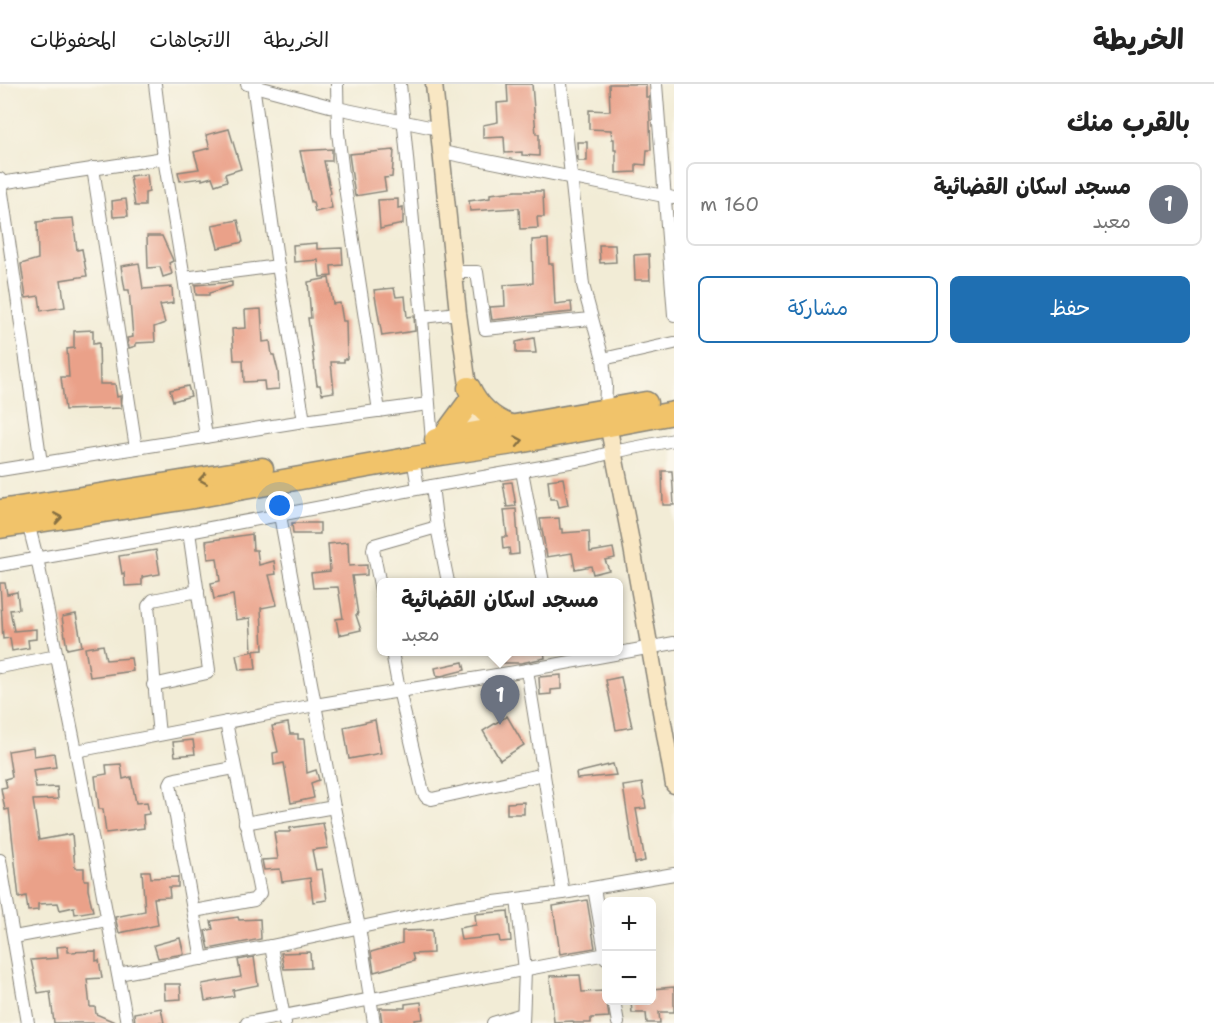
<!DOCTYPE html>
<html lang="ar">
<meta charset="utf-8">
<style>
body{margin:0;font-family:"Shantell Sans","Playpen Sans Arabic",sans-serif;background:#f2f2f2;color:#222;direction:rtl}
.controls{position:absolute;right:18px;bottom:18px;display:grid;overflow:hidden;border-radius:9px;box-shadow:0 6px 24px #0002}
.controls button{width:54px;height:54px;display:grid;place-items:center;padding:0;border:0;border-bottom:2px solid #e0e0e0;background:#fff;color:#222;font:30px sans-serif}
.you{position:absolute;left:280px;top:422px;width:21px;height:21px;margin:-15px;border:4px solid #fff;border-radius:50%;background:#1a73e8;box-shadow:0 0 0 9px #1a73e833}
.badge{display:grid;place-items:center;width:39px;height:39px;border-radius:50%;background:#1f6fb2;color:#fff;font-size:20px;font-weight:700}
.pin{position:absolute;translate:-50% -50px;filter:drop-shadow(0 2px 3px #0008)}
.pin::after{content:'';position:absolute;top:32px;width:21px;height:18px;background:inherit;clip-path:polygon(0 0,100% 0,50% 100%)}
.popup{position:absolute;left:377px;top:494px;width:246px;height:78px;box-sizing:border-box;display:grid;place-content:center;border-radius:9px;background:#fff;filter:drop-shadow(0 2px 4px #0005);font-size:20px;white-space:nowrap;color:#767676}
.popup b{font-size:22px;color:#222}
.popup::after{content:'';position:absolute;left:50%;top:100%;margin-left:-12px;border:12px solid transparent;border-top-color:#fff}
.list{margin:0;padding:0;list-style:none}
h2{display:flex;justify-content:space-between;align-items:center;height:78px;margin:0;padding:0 24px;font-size:26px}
h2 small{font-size:20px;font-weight:400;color:#767676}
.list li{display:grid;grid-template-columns:39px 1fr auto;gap:18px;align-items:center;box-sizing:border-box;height:84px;margin:0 12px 12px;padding:0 12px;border:2px solid #e0e0e0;border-radius:9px}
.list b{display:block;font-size:22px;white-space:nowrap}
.list p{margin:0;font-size:20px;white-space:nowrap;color:#767676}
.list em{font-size:20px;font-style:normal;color:#767676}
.actions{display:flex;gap:12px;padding:18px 24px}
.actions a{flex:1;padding:14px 0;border:2px solid #1f6fb2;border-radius:9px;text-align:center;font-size:21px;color:#1f6fb2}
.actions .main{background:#1f6fb2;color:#fff}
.map{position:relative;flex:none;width:674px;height:939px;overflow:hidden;direction:ltr}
header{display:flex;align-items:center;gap:36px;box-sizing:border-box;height:84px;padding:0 30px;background:#fff;border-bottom:2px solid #e0e0e0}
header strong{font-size:28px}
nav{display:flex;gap:33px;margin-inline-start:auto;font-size:21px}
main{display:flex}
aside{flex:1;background:#fff}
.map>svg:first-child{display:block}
.building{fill:#eaa189}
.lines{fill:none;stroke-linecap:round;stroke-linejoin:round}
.street-casing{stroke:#878479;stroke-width:14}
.secondary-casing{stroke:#878479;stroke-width:19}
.highway-casing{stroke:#878479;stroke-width:25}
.street{stroke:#fff;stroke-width:12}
.secondary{stroke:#f9e7c3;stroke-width:16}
.highway{stroke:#f1c36a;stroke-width:22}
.oneway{stroke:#867043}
</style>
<header>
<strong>الخريطة</strong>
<nav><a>الخريطة</a><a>الاتجاهات</a><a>المحفوظات</a></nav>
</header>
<main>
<aside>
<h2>بالقرب منك<small></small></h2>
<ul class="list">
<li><span class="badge" style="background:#6b7280">1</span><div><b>مسجد اسكان القضائية</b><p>معبد</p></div><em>160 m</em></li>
</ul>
<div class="actions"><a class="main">حفظ</a><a>مشاركة</a></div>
</aside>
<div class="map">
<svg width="674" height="939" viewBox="0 0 674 939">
<rect width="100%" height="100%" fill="#fbf7ec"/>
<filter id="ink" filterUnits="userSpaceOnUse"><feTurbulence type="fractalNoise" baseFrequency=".0167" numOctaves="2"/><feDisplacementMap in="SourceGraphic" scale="12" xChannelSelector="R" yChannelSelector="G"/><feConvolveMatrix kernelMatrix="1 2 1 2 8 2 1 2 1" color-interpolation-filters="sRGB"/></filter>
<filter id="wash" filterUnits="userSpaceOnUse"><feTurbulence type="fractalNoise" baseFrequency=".008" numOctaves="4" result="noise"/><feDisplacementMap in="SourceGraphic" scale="24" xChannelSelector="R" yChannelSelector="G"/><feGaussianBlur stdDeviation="1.35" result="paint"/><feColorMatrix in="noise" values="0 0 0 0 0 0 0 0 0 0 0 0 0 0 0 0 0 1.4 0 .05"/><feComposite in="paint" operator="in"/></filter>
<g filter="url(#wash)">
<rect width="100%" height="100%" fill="#f2ecd6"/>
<g id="blocks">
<g class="building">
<polygon points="507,0 532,0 536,50 539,50 539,72 522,71 522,68 505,69 504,53 483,54 483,41 498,38 497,19 508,18"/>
<polygon points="609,0 646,0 646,13 649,13 651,66 647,66 646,81 636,80 636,88 616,89 616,66 614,66 614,55 612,55 611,46 589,45 589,26 610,27"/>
<polygon points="229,45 241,85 225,90 227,97 215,101 212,93 202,96 202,94 180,97 178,88 199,85 194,68 210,64 206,51"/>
<polygon points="577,58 587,58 587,77 578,77"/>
<polygon points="332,65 332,77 324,77 331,109 329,110 332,124 315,128 313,118 311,118 300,67"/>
<polygon points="394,66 392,93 384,94 386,107 355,112 349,70"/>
<polygon points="147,90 149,108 145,109 145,122 135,122 130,92"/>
<polygon points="516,107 543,107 544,133 537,133 538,144 520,145 519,124 470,127 469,117 490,114 490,110"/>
<polygon points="126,115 128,132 113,133 112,117"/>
<polygon points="398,115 398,124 403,123 403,140 380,145 378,116"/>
<polygon points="73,134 77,166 82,165 87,192 61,196 65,223 41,227 39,212 26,214 21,180 38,175 37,138 44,137 44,136"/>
<polygon points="238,136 243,158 218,164 212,141"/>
<polygon points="147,152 162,152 172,174 173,177 169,179 172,190 163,193 160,183 148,184"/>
<polygon points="548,155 549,180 553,180 555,220 571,218 572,228 492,236 490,223 505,222 504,201 533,199 532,156"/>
<polygon points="317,159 317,165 342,164 343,181 331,182 332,192 320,193 318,176 294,178 293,161"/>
<polygon points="599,161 615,161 616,178 600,179"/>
<polygon points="649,170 650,196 635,196 634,171"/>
<polygon points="139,179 143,205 172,203 173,219 160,221 165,239 154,243 155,258 136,259 136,262 129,264 127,254 133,253 129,206 125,206 121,182"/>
<polygon points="329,194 333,220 340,219 343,237 346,237 347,275 344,275 344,278 331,278 334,308 322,310 320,301 317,301 308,234 311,234 308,198"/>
<polygon points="232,198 232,202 209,209 209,211 196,211 195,201"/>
<polygon points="394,204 396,213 405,212 407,233 414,232 415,247 382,252 374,206"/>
<polygon points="261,225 263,258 270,257 272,271 274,271 278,287 279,305 265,306 264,297 244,298 243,276 234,276 232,245 246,244 245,226"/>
<polygon points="93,246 93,260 99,259 100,300 115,300 117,313 120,312 121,324 65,326 61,293 69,293 67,265 74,264 74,247"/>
<polygon points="534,254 536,269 516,269 516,258"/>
<polygon points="188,302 191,312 173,317 170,306"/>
<polygon points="662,387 672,387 674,421 663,421"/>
<polygon points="563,394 568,421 559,423 557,415 550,415 548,396"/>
<polygon points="512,398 516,422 507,423 503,399"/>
<polygon points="516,425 519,470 510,471 509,464 503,465 502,453 507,453 504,426"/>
<polygon points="559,434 560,445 562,445 562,449 589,447 590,468 613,464 615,474 605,476 609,486 593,490 591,482 575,485 572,469 547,473 540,435"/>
<polygon points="292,439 320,439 320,450 293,450"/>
<polygon points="252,450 253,466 257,466 259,481 274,477 276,490 269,491 277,521 261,524 263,566 252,567 250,534 236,536 233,511 214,515 211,499 220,497 217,474 208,475 206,457"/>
<polygon points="348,458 349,482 367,481 367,491 352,492 358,531 356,531 361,546 339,551 336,535 343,534 338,503 313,504 311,489 330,487 328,460"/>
<polygon points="156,466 160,490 142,493 142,501 125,502 124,489 122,490 119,472"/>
<polygon points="0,499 5,499 7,510 17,508 19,525 10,526 14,547 36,545 36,555 28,556 29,564 12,567 10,554 3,555"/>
<polygon points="76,530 82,562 67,565 62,533"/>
<polygon points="103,561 106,576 131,574 133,587 90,593 85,564"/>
<polygon points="254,567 256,585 239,586 236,571"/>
<polygon points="500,567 544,567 545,574 521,579 500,579"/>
<polygon points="463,578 465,586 437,593 435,584"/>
<polygon points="561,591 561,605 551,606 551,610 540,611 539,593"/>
<polygon points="621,593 632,643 616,646 606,596"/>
<polygon points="504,601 504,613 488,614 487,602"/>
<polygon points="507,632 524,661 500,676 483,647"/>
<polygon points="375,636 381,669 349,675 344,643"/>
<polygon points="288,639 290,650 298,650 298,655 304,655 307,689 316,686 319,696 311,699 314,714 291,719 284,679 274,681 273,669 278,668 272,642"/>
<polygon points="193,656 195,670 175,672 173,658"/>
<polygon points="33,663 34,672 54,669 56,683 33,686 36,704 57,703 58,715 33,716 39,756 72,750 75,784 84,784 84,796 88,796 88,806 93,827 75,830 74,823 60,826 58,819 38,820 38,826 28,827 26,812 19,814 9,725 5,726 1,704 7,703 5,695 12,693 8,667"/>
<polygon points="121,680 123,695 131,693 136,719 147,718 149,730 143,731 144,744 106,749 103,725 99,725 95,692 107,690 106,681"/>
<polygon points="613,680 616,691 577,695 576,689"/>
<polygon points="642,699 646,724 636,725 645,777 635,779 623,702"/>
<polygon points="524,718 524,730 507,730 507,719"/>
<polygon points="323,739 328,764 312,766 316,786 322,785 327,816 313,818 310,794 282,798 280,785 264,786 262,776 278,775 274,748 290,748 290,744"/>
<polygon points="142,787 150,787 151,794 178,793 178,803 169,803 170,813 154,814 158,841 119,849 115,833 145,827"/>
<polygon points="587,816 595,864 560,870 553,822"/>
<polygon points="508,827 511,857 500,858 499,852 461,856 459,844 476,841 475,830"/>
<polygon points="238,833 239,836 260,835 261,855 209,865 205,847 213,845 211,837"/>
<polygon points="432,846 433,869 412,870 414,877 374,888 371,868 402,859 402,847"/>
<polygon points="180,854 184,870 158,874 154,861"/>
<polygon points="68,862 68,868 96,867 96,877 99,876 102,894 87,895 90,923 95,923 96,930 117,939 54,939 50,907 38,909 31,876 58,874 57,863"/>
<polygon points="310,868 311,884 284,885 281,869"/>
<polygon points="254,873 258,901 233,906 234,912 205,917 202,900 241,893 238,876"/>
<polygon points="580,891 582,908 605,907 609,933 591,934 591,939 574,939 573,937 554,938 550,892"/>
<polygon points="164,900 180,900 181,915 165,916"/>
<polygon points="674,903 674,928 659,928 660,939 647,939 646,929 632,929 631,917 652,916 652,905"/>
<polygon points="421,918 423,935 415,936 415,939 382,939 380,924 405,924 405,920"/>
<polygon points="161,924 164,939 135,939 134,929"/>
</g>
</g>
</g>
<g filter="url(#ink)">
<use href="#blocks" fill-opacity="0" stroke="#878479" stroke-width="1.5"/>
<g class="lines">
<defs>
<g id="street">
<polyline points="247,0 337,24 439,45"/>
<polyline points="253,0 278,182 304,337"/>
<polyline points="337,0 338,48 343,90 379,327"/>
<polyline points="400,0 422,233 432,357"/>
<polyline points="561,0 583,201 603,275 606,302 605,326"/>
<polyline points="656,0 674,231"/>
<polyline points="442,68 674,114"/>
<polyline points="164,74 184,194 206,353"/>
<polyline points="93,84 136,364"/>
<polyline points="0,95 41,379"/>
<polyline points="0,99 164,74 155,0"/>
<polyline points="455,188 477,188 485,245 591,235"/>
<polyline points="184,194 278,182"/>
<polyline points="422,233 458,229"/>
<polyline points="603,275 674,259"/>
<polyline points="413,374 418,404"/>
<polyline points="0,386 304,337 428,320"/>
<polyline points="522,387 543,498"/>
<polyline points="274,399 334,723 359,843 374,939"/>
<polyline points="432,402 437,443 448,498"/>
<polyline points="28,439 37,474 76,667 127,939"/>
<polyline points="0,481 189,448 432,402 587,375 613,368 674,356"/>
<polyline points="382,511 373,466 374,461 437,443"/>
<polyline points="392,568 399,606 423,708 426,713 432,715 544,690"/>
<polyline points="0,583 57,572"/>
<polyline points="527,586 563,809"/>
<polyline points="153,601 207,589 209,586 189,448"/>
<path d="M159 650C154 607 153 565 148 522L153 516 198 507"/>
<polyline points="76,667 315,621 527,586 674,559"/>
<polyline points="245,739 334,723"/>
<polyline points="0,776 28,939"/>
<polyline points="594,804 606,874"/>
<polyline points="517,815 525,886 523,939"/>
<polyline points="194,827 254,816 260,809 226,638"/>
<polyline points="14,853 107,836"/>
<polyline points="271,862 285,939"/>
<polyline points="202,875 170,700 172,696 176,695 234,684"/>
<polyline points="118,890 271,862 456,823 563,809 674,790"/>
<polyline points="614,916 618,939"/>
<polyline points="247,939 606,870"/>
<polyline points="493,939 523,930"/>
</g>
<g id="secondary">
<polyline points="434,0 458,229 476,360"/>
<polyline points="606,330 631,458 674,701"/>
</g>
<g id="highway">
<path d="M469 304C478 323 491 335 510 342"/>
<polyline points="442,355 470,317"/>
<polyline points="436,356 646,319"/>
<polyline points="0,427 262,385"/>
<polyline points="0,443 188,414 413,374 513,359 674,329"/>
</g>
</defs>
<use href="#street" class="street-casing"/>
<use href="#secondary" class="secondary-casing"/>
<use href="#highway" class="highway-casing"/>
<use href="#street" class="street"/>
<use href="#secondary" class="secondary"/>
<use href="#highway" class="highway"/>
</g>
<defs><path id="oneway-chevron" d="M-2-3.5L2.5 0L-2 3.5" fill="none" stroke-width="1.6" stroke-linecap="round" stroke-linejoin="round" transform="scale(1.5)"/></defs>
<g class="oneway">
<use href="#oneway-chevron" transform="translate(519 357) rotate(-11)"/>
<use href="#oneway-chevron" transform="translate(203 395) rotate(171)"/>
<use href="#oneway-chevron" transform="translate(58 434) rotate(-9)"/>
</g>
</g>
</svg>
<div class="controls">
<button>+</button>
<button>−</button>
</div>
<div class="you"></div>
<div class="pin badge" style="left:500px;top:641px;background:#6b7280">1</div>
<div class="popup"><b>مسجد اسكان القضائية</b>معبد</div>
</div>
</main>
